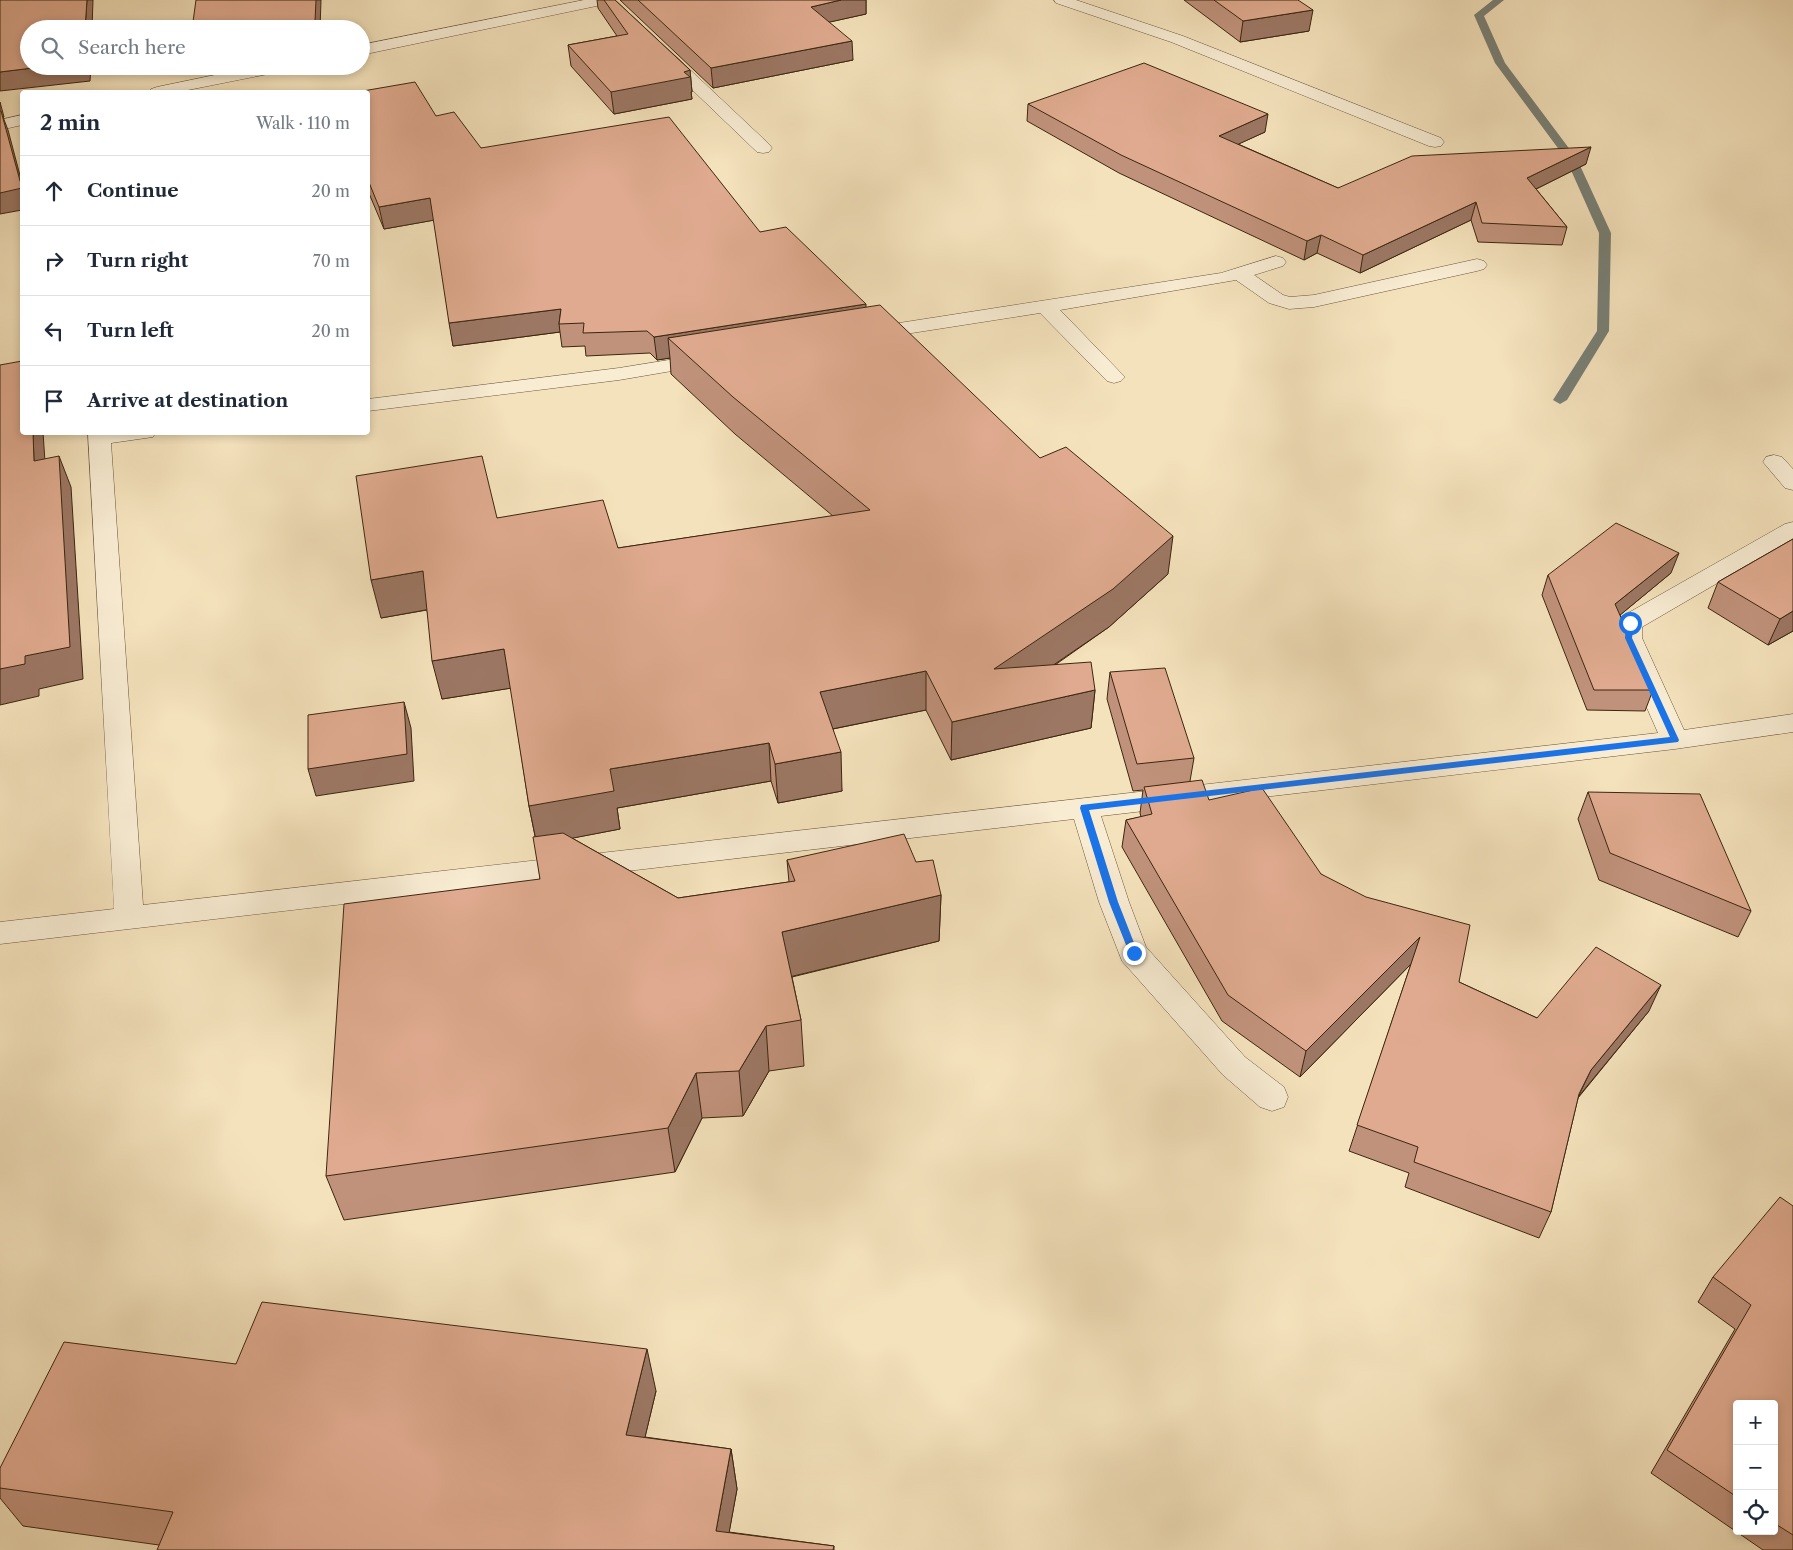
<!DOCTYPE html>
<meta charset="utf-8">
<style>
body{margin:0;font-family:"Libre Caslon Text",serif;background:#f6f6f7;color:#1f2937}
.controls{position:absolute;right:15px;bottom:15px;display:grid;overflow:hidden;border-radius:5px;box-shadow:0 2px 8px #0003}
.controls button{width:45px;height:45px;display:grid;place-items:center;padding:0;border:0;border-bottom:1px solid #e0e1e3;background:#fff;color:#1f2937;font:25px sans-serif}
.stop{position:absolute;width:15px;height:15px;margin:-11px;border:4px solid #1a73e8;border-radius:50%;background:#fff}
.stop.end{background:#1a73e8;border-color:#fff;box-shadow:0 1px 5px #0008}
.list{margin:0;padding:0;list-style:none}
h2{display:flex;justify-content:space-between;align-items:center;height:65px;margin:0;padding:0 20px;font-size:21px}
h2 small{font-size:16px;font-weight:400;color:#747a83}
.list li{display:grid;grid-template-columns:32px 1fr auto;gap:15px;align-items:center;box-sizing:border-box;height:70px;padding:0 20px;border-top:1px solid #e0e1e3}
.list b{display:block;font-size:19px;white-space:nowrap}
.list em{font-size:16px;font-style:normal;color:#747a83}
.icon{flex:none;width:28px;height:28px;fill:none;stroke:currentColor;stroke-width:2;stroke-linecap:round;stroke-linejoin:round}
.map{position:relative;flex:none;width:1793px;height:1550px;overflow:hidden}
.search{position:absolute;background:#fff;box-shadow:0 2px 8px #0003;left:20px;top:20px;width:350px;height:55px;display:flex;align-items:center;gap:12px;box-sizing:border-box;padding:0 18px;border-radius:28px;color:#747a83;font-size:19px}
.panel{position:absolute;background:#fff;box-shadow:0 2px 8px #0003;left:20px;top:90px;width:350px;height:345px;border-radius:5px}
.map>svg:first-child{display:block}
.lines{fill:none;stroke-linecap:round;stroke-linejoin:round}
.stream{fill:#798076;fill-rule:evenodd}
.minor-casing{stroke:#6a563a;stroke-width:1}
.minor{fill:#f8ecd3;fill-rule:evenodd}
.wall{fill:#c0927b;stroke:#3c270e;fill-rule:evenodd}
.shaded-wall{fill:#9c7764;stroke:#3c270e}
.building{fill:#dfaa8f;stroke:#3c270e}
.route{fill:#1a73e8}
</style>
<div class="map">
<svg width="1793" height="1550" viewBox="0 0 1793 1550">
<rect width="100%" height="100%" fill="#f4e2bc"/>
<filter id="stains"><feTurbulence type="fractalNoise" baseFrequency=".004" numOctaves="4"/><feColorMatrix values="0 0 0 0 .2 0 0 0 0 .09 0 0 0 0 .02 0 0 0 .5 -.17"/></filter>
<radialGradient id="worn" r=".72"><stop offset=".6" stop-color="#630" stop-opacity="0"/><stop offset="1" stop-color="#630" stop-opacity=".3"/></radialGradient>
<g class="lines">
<polygon class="stream" points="1493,0 1504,0 1484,16 1505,63 1577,159 1611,233 1609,331 1567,400 1560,404 1553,400 1597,331 1599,233 1566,159 1495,63 1474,15"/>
<defs>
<g id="minor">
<polygon points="584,0 613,0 611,3 606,4 361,55 361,45"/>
<polygon points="1054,0 1076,0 1183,36 1441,138 1444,142 1441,146 1435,147 1429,146 1171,42 1056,3"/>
<polygon points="663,48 669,50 769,144 772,148 769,152 763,153 757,152 657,56 655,53 657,50"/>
<polygon points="258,66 291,66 289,69 283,71 178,92 149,92 151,89 157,87"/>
<polygon points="22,115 22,125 0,130 0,120"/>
<polygon points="1276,256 1283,258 1286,262 1283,266 1254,275 1283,295 1290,297 1314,295 1477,259 1484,261 1487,265 1484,269 1477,271 1314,307 1289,309 1269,303 1236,280 1060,310 1121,373 1125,377 1121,381 1114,383 1107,381 1040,313 867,340 860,338 857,334 860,330 867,328 1221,273"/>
<polygon points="706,354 713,356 716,360 713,364 619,380 368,411 368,399 619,368"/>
<polygon points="88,432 156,432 153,437 111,443 143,905 1658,733 1616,638 1617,623 1621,617 1785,524 1793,522 1793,539 1642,627 1642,638 1684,730 1793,714 1793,732 1675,749 1101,816 1129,902 1146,947 1245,1057 1284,1087 1288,1097 1284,1107 1272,1111 1260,1107 1223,1075 1122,961 1099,902 1074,819 0,944 0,922 114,909"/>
<polygon points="1774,455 1782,457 1793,469 1793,490 1785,488 1763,462 1766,457"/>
</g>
</defs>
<use href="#minor" class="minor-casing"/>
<use href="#minor" class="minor"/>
</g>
<g class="wall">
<polygon points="597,0 615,0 690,70 692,92 691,92 692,99 614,114 571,66 568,45 617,36 598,8"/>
<polygon points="620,0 866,0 866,14 829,22 853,60 713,88"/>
<polygon points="1184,0 1298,0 1309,31 1240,42"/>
<polygon points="368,92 436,116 481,148 760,232 866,307 1040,458 1168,574 1109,627 1055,665 1095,690 1091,728 951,760 926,710 833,729 842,791 778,803 771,781 617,808 620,829 572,838 678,898 789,882 787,860 916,862 941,895 939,941 792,977 801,1020 804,1066 769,1071 743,1116 702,1118 675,1172 344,1220 326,1176 540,879 535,836 529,806 511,688 442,699 427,610 381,618 497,518 618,548 833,516 735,434 671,374 670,358 657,360 650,353 586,356 585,346 562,347 560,332 453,346 434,220 384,229 368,191"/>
<polygon points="1028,104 1265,132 1238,144 1338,188 1586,164 1536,189 1567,227 1562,245 1478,242 1471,220 1360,273 1317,253 1304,260 1119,173 1027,121"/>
<polygon points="1793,539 1793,631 1768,645 1708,608 1718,582"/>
<polygon points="1671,573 1620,615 1653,690 1645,711 1587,710 1542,595 1548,575"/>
<polygon points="1110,672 1194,758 1190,781 1209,800 1321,874 1459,982 1537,1018 1649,1011 1578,1098 1551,1212 1539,1238 1405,1187 1409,1173 1349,1151 1411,964 1300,1077 1222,1021 1122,847 1126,820 1141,817 1140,813 1143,790 1133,791 1107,699"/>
<polygon points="1588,792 1751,911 1738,937 1599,880 1578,819"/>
<path d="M1793 1206V1550H1763L1651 1473 1735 1329 1698 1302 1713 1277ZM1737 1404H1774V1531H1737Z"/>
<polygon points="236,1364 656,1391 645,1437 731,1449 737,1489 729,1532 834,1546 834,1550 159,1545 23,1526 0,1498 0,1468"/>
</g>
<g class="shaded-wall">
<polygon points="87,0 93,0 92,29 85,29"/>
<polygon points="316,0 321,0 320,29 222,29"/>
<polygon points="841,0 866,0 866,14 812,26 811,7"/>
<polygon points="1313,10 1309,31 1240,42 1243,21"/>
<polygon points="852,41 853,60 713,88 711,68"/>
<polygon points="49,66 91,66 90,81 0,91 0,72"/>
<polygon points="690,70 692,92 691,92 692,99 614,114 611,92"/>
<polygon points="0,102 4,117 3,117 8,130 22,183 22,210 0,214"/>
<polygon points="1268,114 1265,132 1217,154 1219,136"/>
<polygon points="1591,147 1586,164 1522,196 1527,178"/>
<polygon points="430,198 435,220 384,229 379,207"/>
<polygon points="1476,202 1471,220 1360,273 1363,255"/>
<polygon points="1321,235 1317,253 1304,260 1307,241"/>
<polygon points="866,304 866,327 668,338 670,358 657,360 654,337"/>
<polygon points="561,309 559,324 560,332 453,346 449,323"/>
<polygon points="33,432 43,432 47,492 34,461"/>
<polygon points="59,456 71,487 83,679 39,689 39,696 0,705 0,669 25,656"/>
<polygon points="1173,536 1168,574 1109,627 992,707 994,669"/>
<polygon points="1679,553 1671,573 1608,625 1615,604"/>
<polygon points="423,571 431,609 381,618 371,580"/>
<polygon points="1793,611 1793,631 1768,645 1780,619"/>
<polygon points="504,649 512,688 442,699 432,661"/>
<polygon points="926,671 926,710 822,731 820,692"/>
<polygon points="1095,690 1091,728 951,760 952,722"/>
<polygon points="404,702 411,728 414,781 316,796 308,769"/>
<polygon points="769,743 771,781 617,808 620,829 537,845 529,806 610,769"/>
<polygon points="841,752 842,791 778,803 775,764"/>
<polygon points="941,895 939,941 785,978 782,932"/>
<polygon points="1420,937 1412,963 1300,1077 1306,1051"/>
<polygon points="1661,985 1649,1011 1579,1096 1567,1120 1591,1070"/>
<polygon points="766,1026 769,1071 743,1116 739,1071"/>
<polygon points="696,1073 702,1118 675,1172 668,1128"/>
<polygon points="647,1349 656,1391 636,1475 626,1435"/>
<polygon points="731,1449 737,1489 726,1550 716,1531"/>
</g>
<g class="building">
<polygon points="0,0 87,0 85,29 29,29 29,66 49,66 0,72"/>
<polygon points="196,0 316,0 315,21 222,29 192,29"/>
<polygon points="604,0 615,0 690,70 684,72 690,77 611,92 568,45 628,34"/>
<polygon points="638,0 841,0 811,7 852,41 711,68"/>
<polygon points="1214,0 1298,0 1313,10 1243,21"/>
<polygon points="1144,63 1268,114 1219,136 1338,188 1412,156 1591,147 1527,178 1567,227 1482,223 1476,202 1363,255 1321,235 1307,241 1121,155 1028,104"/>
<polygon points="415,82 436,116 454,112 481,148 669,117 760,232 786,227 866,304 654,337 647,331 583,333 584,323 559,324 561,309 449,323 430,198 379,207 368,180 368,92 357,92"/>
<polygon points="0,111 1,111 22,188 0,193"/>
<polygon points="880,305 1040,458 1066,447 1173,536 1113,589 994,669 1091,662 1095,690 952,722 926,671 820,692 841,752 775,764 769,743 610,769 614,791 529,806 504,649 432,661 423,571 371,580 356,476 482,456 497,518 603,500 618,548 870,510 733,397 668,338"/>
<polygon points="22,361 22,432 33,432 34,461 59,456 70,647 25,656 25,664 0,669 0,365"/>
<polygon points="1616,523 1679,553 1615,604 1653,690 1594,690 1548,575"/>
<polygon points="1793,539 1793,611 1780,619 1718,582"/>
<polygon points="1165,668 1194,758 1137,764 1110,672"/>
<polygon points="404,702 407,754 308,769 308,715"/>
<polygon points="1202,780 1209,800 1262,788 1321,874 1366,897 1470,925 1459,982 1537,1018 1596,947 1661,985 1591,1070 1579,1094 1551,1212 1414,1162 1418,1147 1357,1125 1420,937 1306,1051 1228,995 1126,820 1152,814 1144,787"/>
<polygon points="1588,792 1700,794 1751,911 1610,853"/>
<polygon points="563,833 678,898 795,881 787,860 904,834 916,862 933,860 941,895 782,932 801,1020 766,1026 739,1071 696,1073 668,1128 326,1176 344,904 540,879 533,837"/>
<polygon points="1780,1197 1793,1206 1793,1535 1774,1523 1774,1404 1737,1404 1737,1497 1667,1450 1751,1305 1713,1277"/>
<polygon points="262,1302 647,1349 626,1435 731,1449 716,1531 834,1546 833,1550 157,1550 173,1512 0,1488 0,1468 64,1342 236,1364"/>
</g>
<polygon class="route" points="1630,620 1634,623 1632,638 1679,740 1678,742 1089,810 1118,902 1138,953 1137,955 1130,955 1109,902 1080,808 1081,805 1670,737 1625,638 1626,623"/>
<rect width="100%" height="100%" filter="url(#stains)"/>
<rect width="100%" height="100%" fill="url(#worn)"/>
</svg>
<div class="controls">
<button>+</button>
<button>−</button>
<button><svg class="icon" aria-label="locate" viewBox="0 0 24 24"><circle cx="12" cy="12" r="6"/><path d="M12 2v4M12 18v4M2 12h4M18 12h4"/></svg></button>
</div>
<div class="stop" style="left:1630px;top:623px"></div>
<div class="stop end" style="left:1134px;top:953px"></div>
<div class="search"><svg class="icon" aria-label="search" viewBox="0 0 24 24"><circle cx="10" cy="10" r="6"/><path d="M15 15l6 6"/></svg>Search here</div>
<section class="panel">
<h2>2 min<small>Walk · 110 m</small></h2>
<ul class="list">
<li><svg class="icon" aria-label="ahead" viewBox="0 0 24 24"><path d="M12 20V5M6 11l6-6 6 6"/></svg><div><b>Continue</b></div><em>20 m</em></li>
<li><svg class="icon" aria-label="right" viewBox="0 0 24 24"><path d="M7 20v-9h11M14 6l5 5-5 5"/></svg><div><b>Turn right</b></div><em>70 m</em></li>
<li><svg class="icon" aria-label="left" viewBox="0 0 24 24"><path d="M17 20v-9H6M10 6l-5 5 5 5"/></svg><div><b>Turn left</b></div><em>20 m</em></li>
<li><svg class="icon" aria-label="arrive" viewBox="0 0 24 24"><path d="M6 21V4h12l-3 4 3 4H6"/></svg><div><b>Arrive at destination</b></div></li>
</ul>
</section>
</div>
